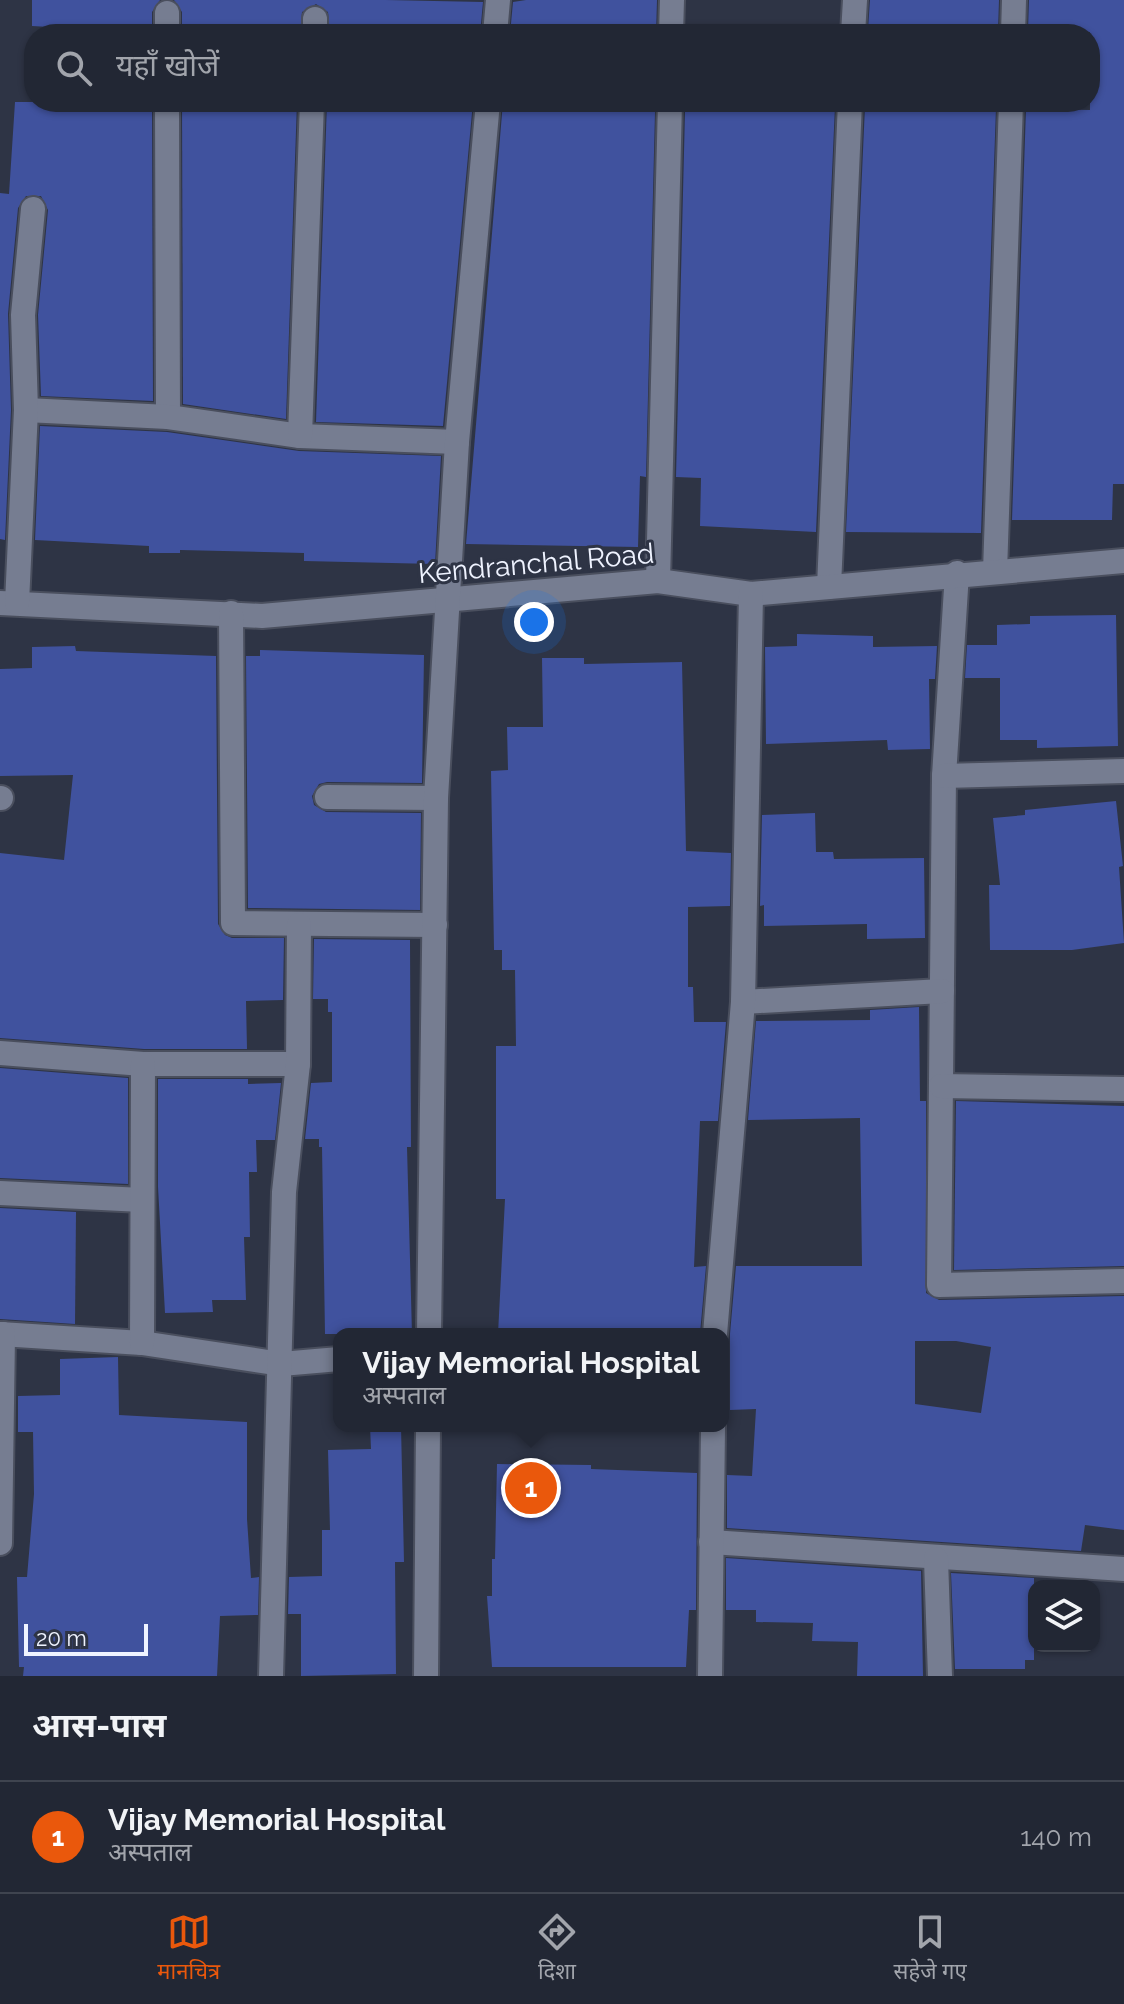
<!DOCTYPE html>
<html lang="hi">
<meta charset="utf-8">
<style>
body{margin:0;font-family:Raleway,"Noto Sans Devanagari",sans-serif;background:#2a2f3c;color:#f1f3f6}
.controls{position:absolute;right:24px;bottom:24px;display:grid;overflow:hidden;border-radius:16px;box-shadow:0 2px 6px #0004}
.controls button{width:72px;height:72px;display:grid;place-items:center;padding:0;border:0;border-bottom:2px solid #3f444f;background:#222734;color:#f1f3f6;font:40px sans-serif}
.scale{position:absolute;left:24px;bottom:20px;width:124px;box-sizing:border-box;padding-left:8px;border:4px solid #eff3ff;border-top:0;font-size:22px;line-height:28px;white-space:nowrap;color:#eff3ff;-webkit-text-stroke:6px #2e3445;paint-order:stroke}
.you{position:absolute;left:534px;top:622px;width:28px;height:28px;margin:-20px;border:6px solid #fff;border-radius:50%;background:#1a73e8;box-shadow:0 0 0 12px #1a73e833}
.badge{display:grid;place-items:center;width:52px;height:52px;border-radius:50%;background:#ea580c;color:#fff;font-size:26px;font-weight:700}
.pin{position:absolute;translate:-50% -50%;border:4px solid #fff;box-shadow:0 2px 8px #0006}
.popup{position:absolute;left:333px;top:1328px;width:396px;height:104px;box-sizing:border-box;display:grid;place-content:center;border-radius:16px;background:#222734;filter:drop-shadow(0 2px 6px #0005);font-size:26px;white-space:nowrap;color:#a2a5ac}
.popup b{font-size:30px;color:#f1f3f6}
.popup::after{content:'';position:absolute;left:50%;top:100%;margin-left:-16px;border:16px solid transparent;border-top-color:#222734}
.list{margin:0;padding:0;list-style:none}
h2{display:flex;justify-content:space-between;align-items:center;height:104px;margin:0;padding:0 32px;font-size:34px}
h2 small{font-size:26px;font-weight:400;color:#a2a5ac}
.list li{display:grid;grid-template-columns:52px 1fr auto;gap:24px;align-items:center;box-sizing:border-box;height:112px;padding:0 32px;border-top:2px solid #3f444f}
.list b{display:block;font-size:30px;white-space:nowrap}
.list p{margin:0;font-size:26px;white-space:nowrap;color:#a2a5ac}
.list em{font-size:26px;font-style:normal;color:#a2a5ac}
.icon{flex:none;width:44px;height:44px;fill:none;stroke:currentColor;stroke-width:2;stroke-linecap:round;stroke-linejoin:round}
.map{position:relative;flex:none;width:1124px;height:1676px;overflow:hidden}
.search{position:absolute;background:#222734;box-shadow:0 2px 6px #0004;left:24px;right:24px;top:24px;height:88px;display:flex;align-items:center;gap:20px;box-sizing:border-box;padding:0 28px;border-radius:32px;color:#a2a5ac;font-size:30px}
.sheet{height:216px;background:#222734}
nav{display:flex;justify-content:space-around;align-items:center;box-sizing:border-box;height:112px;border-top:2px solid #3f444f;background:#222734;font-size:22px;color:#a2a5ac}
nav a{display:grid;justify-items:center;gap:4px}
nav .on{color:#ea580c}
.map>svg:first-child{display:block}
.building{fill:#40529e;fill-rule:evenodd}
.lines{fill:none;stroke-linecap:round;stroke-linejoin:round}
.street-casing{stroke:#4a4f5e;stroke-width:28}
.street{stroke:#767d91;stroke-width:24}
.labels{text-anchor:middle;stroke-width:6;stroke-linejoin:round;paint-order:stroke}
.street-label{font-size:28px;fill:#eff3ff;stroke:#2e3445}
</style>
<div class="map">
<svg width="1124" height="1676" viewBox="0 0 1124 1676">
<rect width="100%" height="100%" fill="#2e3445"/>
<g class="building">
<polygon points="32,0 160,0 152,12 152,33 32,26"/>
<polygon points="174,0 386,0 483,2 480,34 330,34 328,12 316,4 302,12 300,34 203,34 182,33 182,12"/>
<polygon points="526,0 657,0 656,34 510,34 513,2"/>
<polygon points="870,0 999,0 998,30 879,34 879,30 868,29"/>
<polygon points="1029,0 1124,0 1124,484 1113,484 1112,520 1012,520 1026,109 1090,110 1090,32 1028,30"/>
<polygon points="15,102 152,102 153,401 41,396 38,315 48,210 41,196 26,196 18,208 8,314 11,410 5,540 0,539 0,193 9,194"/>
<polygon points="182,102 297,102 286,419 183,404"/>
<polygon points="327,102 473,102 443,426 316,422"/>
<polygon points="503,102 587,102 587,110 655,112 646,477 640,476 638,547 466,544"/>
<polygon points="694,102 835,106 816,532 700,526 701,478 676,477 685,112 694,112"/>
<polygon points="868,102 989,105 989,108 996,108 981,533 846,532 865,106"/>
<polygon points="40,426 167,432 299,451 441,456 435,564 304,561 304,553 180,550 180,553 149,553 149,546 35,540"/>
<polygon points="1116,615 1118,746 1037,748 1037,740 1000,740 1000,678 965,678 967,645 997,645 997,625 1030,624 1030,616"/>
<polygon points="797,634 873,636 873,647 937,646 935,679 929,679 930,749 888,750 887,740 766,744 765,647 797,646"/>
<polygon points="75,646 76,651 216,656 218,924 225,935 232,938 284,938 283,1000 246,1001 247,1049 144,1049 0,1038 0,853 64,860 73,775 0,776 0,669 32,668 32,647"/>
<polygon points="260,650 424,655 422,783 327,782 319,784 312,796 314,805 326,812 421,813 420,910 248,908 246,656 260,656"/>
<polygon points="542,658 584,658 584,664 682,662 686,851 731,853 730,906 688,907 688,987 693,987 694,1022 726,1022 718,1121 700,1121 694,1267 706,1266 700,1334 498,1334 505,1199 496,1199 496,1046 516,1046 515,970 502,970 502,950 494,950 491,771 508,770 507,727 543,727"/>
<polygon points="1116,801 1123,866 1119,867 1124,943 1072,950 990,950 989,885 1000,885 993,818 1025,815 1025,810"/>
<polygon points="815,813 816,852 833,852 834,859 924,858 925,938 867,939 867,924 764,926 764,905 760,906 762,815"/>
<polygon points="314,939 410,940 411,1147 407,1147 412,1334 325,1334 322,1147 319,1147 319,1139 305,1139 311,1083 332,1082 332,1012 328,1012 328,999 313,999"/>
<path d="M919 1007 920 1101H926V1293L939 1300 1124 1296V1530L1085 1525 1081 1551 727 1528V1475L752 1476 756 1409 730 1410V1334L736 1266H862L860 1118 748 1120 756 1021 870 1020V1010ZM915 1341H956L991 1347 981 1413 915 1404Z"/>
<polygon points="0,1068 128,1078 128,1184 0,1178"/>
<polygon points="158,1079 248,1079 248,1084 281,1083 275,1140 256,1140 257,1172 249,1172 250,1237 244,1237 246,1300 212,1300 213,1312 165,1313 158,1187"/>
<polygon points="956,1101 1124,1106 1124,1266 954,1270"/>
<polygon points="0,1208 76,1212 75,1324 0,1319"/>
<polygon points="118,1357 119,1415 247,1422 247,1519 251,1578 259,1577 258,1615 220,1616 217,1676 23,1676 24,1667 19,1667 17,1577 27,1577 34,1494 33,1432 18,1432 18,1396 60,1395 60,1359"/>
<polygon points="370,1426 401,1426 404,1562 395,1562 396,1674 301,1676 301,1614 288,1614 289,1577 322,1576 322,1530 330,1530 328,1450 371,1449"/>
<polygon points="497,1464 591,1465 591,1469 697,1473 696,1610 689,1610 686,1667 492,1667 487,1596 492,1596 492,1559 495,1559"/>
<polygon points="726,1558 921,1571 923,1676 857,1676 858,1642 812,1641 813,1623 756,1622 756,1610 726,1610"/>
<polygon points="951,1573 1034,1578 1034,1660 1025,1660 1025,1669 955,1669"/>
</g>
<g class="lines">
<defs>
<g id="street">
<polyline points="167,13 167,34"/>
<polyline points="315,34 315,19"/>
<polyline points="495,34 498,0"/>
<polyline points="671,34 672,0"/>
<polyline points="853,34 855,0"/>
<polyline points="1013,34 1014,0"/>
<polyline points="167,102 168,417"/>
<polyline points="26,410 168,417 300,436 457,442"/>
<polyline points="300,436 312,102"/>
<polyline points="995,572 1011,102"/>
<polyline points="957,573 944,776 939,1285 1124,1281"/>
<polyline points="658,581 670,102"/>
<polyline points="829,587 850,102"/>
<polyline points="0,603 262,616 658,581 751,594 1124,561"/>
<polyline points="17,603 26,410 23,315 33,209"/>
<polyline points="231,613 233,923 435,925"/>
<polyline points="944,776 1124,771"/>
<polyline points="327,797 436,798"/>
<polyline points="0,798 1,798"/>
<polyline points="743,1002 942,991"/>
<polyline points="0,1053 143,1064 298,1064"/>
<polyline points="941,1086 1124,1089"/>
<polyline points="0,1193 142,1200"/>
<polyline points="0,1334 142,1343 281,1364 339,1359"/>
<polyline points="429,1334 436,798 457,442 488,102"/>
<polyline points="715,1334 743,1002 751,594"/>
<polyline points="142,1343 143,1064"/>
<polyline points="711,1542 1124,1569"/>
<polyline points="0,1543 3,1334"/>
<polyline points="936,1559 940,1676"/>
<polyline points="271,1676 284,1192 298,1064 299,925"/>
<polyline points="426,1676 428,1426"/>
<polyline points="710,1676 713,1426"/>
</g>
</defs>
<use href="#street" class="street-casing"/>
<use href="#street" class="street"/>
</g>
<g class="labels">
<g class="street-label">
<text transform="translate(536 563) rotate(-5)" y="10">Kendranchal Road</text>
</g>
</g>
</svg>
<div class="controls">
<button><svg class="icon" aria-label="layers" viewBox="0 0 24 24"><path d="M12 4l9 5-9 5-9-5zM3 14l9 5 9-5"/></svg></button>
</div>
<div class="scale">20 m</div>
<div class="you"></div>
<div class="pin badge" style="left:531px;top:1488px">1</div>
<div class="popup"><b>Vijay Memorial Hospital</b>अस्पताल</div>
<div class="search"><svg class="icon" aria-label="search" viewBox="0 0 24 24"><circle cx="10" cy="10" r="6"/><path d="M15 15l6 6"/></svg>यहाँ खोजें</div>
</div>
<section class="sheet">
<h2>आस-पास<small></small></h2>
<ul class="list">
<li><span class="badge">1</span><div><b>Vijay Memorial Hospital</b><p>अस्पताल</p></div><em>140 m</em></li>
</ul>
</section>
<nav>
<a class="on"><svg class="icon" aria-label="map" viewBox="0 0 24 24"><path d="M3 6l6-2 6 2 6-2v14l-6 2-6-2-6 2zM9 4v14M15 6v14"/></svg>मानचित्र</a>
<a><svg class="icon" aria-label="directions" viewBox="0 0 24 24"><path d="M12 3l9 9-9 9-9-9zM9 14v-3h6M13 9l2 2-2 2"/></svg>दिशा</a>
<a><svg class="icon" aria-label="saved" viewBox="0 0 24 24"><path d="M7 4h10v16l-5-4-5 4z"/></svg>सहेजे गए</a>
</nav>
